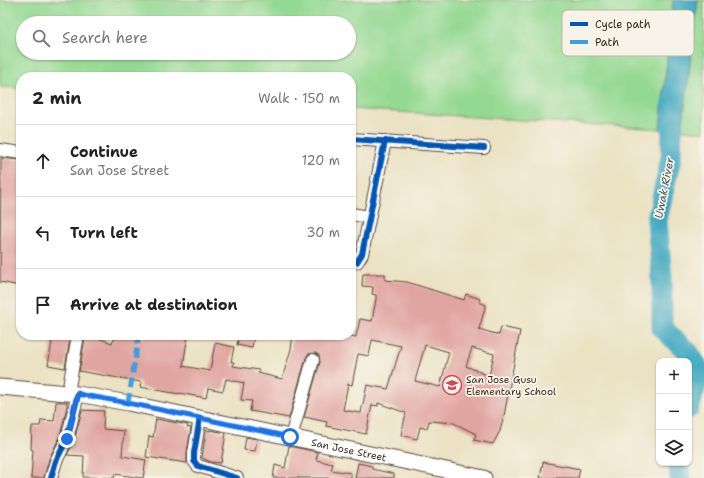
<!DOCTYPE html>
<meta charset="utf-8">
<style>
body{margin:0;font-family:"Shantell Sans",sans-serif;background:#f6f6f6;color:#222}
.controls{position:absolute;right:12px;bottom:12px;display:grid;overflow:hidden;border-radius:8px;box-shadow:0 1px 3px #0004}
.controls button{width:36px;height:36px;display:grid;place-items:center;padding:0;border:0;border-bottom:1px solid #e0e0e0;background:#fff;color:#222;font:20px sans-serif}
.stop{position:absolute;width:12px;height:12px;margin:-9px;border:3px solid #1a73e8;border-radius:50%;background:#fff}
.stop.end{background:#1a73e8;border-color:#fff;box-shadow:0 1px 4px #0008}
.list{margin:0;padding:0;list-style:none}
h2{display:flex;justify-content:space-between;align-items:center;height:52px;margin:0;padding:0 16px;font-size:17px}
h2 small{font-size:13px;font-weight:400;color:#767676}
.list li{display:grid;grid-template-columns:26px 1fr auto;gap:12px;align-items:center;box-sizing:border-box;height:72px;padding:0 16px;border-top:1px solid #e0e0e0}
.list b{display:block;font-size:15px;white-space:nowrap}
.list p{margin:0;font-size:13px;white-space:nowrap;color:#767676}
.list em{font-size:13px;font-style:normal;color:#767676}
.icon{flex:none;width:22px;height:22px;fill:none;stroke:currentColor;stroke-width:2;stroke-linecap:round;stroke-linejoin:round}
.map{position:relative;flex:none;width:704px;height:478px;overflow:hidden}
.search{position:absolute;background:#fff;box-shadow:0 1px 3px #0004;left:16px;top:16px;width:340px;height:44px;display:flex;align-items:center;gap:10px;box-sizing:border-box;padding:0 14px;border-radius:22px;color:#767676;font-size:15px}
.panel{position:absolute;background:#fff;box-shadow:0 1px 3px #0004;left:16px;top:72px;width:340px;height:268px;border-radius:16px}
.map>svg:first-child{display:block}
.green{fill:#94d993;stroke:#688258;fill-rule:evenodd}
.water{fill:#41a9c1;stroke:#3e6a70}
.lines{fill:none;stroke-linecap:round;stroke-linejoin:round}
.river{stroke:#41a9c1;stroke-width:21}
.building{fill:#e1a5a1;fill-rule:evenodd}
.minor-casing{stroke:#554637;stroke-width:14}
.major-casing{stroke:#554637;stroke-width:17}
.minor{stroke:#fff;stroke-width:12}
.major{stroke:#fff;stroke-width:15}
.quiet{stroke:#3f9ce0;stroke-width:5;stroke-dasharray:10 5;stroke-linecap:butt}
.cycleway-casing{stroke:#f7f3e8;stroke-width:8}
.cycleway{stroke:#0057b8;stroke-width:6}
.route{stroke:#1a73e8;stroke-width:5}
.labels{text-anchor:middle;stroke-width:3.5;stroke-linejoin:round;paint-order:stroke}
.poi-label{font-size:10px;fill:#3b2a1e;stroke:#f7f3e8;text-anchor:start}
.street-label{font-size:10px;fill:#3b2a1e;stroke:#f7f3e8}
.water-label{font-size:11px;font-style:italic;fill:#3d5657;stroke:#f7f3e8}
.key{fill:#f7f3e8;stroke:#bfb7ab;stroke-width:1}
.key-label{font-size:11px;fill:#3b2a1e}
</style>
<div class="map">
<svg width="704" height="478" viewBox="0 0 704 478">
<rect width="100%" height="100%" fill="#f7f3e8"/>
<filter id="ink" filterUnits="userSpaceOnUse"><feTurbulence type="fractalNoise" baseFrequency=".025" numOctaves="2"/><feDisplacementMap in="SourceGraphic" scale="8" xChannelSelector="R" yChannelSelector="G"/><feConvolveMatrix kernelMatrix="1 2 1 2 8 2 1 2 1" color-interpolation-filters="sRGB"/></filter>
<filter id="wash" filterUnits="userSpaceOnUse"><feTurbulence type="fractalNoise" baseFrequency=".012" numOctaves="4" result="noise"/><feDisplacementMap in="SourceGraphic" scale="16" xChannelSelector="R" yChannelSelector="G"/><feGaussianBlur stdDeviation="0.9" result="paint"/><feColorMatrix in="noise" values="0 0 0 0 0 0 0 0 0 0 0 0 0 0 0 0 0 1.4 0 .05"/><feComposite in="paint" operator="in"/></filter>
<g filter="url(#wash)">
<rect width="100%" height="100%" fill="#ebe2c3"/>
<g class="green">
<path d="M0 0H673L660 129 351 109V77H21V88L0 87ZM23 23H349V53H23Z"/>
<polygon points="698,0 704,0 704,132 682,130"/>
</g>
<polygon class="water" points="673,0 698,0 682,130 660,129"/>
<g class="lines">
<g class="river">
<polyline points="673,102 671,158 657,220 662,278 662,328 689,353 700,371 689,408"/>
<polyline points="679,463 680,478"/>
</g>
</g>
<g id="blocks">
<g class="building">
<polygon points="1,158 21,160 20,286 0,282"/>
<path d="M363 274H385V280L407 282 464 300 466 294 480 299 479 302 486 305 479 329 499 335 501 327 520 331 504 416 500 431 493 444 474 440 476 434 454 423 429 421 427 429 420 427 417 439 401 435 406 413 378 403V406L372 405 366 434 326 426 327 422 304 417 320 362 319 355 315 353 308 354 306 358 289 418 250 411 252 401 241 400 244 383 226 379 223 391 208 388 206 398 179 393V394L140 387 141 382 79 371 85 338 95 337 112 343 113 340H115L116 335 143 338 144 335H188L183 366 210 371 215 343 234 347 231 362H234L233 366 259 370 258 373 282 379 291 349 293 335H343L356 337 360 319 372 321 376 299V295L372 294 373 287 362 286ZM372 340 401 346 388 389 367 385 361 413 343 410 348 384 352 385 358 354 369 356ZM425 345 449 352 440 387 415 381ZM472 348 494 354 489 376 466 366Z"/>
<polygon points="239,335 254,335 252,348 237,345"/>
<polygon points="53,336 70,339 65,368 48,365"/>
<polygon points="56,402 67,402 67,406 60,436 49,459 44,478 31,478 33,450 31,449 32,426 40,426 41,420 54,421"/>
<polygon points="82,410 104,411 103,429 124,431 122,456 146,460 143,478 115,474 114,478 83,477 84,456 67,455 74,441"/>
<polygon points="156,419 188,425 187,427 191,428 187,452 187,463 146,457 149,436 153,437"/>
<polygon points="206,430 210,431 210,430 226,433 221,463 211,462 202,458"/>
<polygon points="246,437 257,439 255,451 244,450"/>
<polygon points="289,446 318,452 316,460 333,464 331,470 351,473 351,478 273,478 275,465 285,468"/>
<polygon points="543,462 580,469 578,478 540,478"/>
<polygon points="358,463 372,466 372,469 394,474 394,478 355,478"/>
</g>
</g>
</g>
<g filter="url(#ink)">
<use href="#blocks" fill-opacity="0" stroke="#554637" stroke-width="1"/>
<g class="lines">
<defs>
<g id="minor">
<polyline points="351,139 484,148"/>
<polyline points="0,150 21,153"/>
<polyline points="351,214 369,217"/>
<polyline points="351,263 357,262 362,254 385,141"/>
<polyline points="68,393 78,335"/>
<polyline points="200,418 194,453 194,461 198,466 237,478"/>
<polyline points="291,437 313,360"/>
<polyline points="51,478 56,461 67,439 78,394"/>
</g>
<g id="major">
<path id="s1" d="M0 387 78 394 128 403 484 478"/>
</g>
</defs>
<use href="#minor" class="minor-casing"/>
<use href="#major" class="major-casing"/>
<use href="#minor" class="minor"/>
<use href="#major" class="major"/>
<polyline class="quiet" points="128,403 139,335"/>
<defs>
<g id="cycleway">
<polyline points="351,139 484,148"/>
<polyline points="351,263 357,262 362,254 385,141"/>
<polyline points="200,418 194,453 194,461 198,466 237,478"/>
<polyline points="51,478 56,461 67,439 78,394"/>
</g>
</defs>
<use href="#cycleway" class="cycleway-casing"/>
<use href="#cycleway" class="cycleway"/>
</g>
</g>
<g class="lines" filter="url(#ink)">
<polyline class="route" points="67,439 78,394 128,403 290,437"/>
</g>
<defs>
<symbol id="school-ring" viewBox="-11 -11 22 22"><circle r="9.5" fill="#f7f3e8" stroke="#d1495b" stroke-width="1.5"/><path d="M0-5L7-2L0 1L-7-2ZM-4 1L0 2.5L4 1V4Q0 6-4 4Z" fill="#d1495b"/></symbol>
</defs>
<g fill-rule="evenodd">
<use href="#school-ring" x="441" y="374" width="22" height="22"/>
</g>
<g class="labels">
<g class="poi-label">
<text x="466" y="383">San Jose Gusu<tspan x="466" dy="12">Elementary School</tspan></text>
</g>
<g class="street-label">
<text dy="4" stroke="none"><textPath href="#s1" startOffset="355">San Jose Street</textPath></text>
</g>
<g class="water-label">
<text transform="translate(664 188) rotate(-79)" y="4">Uwak River</text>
</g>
</g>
<rect x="562" y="10" width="132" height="46" rx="6" class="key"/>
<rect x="570" y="22" width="18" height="4" fill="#0057b8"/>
<rect x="570" y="40" width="18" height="4" fill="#3f9ce0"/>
<g class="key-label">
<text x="595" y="28">Cycle path</text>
<text x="595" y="46">Path</text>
</g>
</svg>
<div class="controls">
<button>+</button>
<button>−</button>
<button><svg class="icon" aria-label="layers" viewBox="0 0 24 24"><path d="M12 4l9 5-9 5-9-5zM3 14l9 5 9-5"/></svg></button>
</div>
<div class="stop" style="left:290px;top:437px"></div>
<div class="stop end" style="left:67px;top:439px"></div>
<div class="search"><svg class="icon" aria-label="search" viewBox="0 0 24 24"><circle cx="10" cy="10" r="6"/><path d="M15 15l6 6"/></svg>Search here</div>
<section class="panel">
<h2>2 min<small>Walk · 150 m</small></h2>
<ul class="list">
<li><svg class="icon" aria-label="ahead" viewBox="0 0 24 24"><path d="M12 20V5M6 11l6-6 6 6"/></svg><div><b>Continue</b><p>San Jose Street</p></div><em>120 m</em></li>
<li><svg class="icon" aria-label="left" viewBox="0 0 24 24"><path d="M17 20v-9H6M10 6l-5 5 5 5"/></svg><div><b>Turn left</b></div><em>30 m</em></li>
<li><svg class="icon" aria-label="arrive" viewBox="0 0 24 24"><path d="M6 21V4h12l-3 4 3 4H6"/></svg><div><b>Arrive at destination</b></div></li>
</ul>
</section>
</div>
